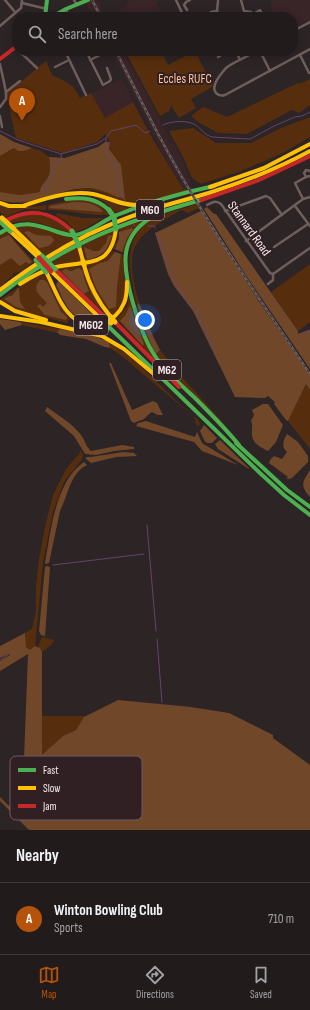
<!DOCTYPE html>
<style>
body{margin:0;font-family:"Sofia Sans Condensed",sans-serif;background:#2e2829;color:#f1f3f6}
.you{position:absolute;left:145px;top:320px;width:14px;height:14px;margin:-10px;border:3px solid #fff;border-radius:50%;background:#1a73e8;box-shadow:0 0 0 6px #1a73e833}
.badge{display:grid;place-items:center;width:26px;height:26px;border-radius:50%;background:#b45309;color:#fff;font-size:13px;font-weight:700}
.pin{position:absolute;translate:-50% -33px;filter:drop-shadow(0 1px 2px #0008)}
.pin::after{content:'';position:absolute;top:21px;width:14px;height:12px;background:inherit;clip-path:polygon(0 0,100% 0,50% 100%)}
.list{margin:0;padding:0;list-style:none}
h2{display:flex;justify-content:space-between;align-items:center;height:52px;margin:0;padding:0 16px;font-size:17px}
h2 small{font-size:13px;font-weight:400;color:#a2a1a3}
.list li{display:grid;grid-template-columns:26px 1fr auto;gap:12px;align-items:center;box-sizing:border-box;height:72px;padding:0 16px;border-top:1px solid #3f393b}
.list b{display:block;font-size:15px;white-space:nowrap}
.list p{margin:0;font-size:13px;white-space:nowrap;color:#a2a1a3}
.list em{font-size:13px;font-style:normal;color:#a2a1a3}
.icon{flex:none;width:22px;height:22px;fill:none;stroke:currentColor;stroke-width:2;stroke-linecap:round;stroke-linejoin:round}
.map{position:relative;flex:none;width:310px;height:830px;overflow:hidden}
.search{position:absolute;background:#221b1c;box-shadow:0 2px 10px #0003;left:12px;right:12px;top:12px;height:44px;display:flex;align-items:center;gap:10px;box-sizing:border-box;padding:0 14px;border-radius:16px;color:#a2a1a3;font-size:15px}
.sheet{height:124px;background:#221b1c}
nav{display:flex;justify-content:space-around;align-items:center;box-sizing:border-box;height:56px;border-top:1px solid #3f393b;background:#221b1c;font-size:11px;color:#a2a1a3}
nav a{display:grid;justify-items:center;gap:2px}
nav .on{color:#b45309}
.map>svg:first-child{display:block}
.built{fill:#392428}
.green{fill:#562e0e}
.forest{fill:#714729}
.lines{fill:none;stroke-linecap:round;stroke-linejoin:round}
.stream{stroke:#64446c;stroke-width:1}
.street{stroke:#6e5f5c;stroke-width:2.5}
.fast{stroke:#4caf50;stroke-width:4}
.slow{stroke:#ffc107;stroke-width:4}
.jam{stroke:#c62828;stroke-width:4}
.rail-casing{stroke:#685e5d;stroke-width:2.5}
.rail{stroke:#312023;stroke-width:1;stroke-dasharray:3;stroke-linecap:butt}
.fast-bridge{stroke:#4caf50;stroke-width:5}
.slow-bridge{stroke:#ffc107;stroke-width:5}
.jam-bridge{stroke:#c62828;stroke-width:5}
.labels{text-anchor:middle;stroke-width:4;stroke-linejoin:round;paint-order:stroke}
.shield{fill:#312023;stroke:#bcaeb0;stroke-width:1}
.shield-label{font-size:12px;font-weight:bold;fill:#f7ebed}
.park-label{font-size:13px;fill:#fdc097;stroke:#312023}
.street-label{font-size:13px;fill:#f7ebed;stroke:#312023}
.key{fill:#312023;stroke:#6c5d60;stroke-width:1}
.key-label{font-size:11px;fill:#f7ebed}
</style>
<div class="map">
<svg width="310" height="830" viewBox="0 0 310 830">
<rect width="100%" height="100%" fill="#2d2426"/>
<g class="built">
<polygon points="88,0 98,0 106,17 92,17 86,3 88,2"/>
<polygon points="129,0 161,0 156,3 163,17 143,17 141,13 134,17 107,17 106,16 125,7"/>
<polygon points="271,0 310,0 310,20 293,29 293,17 274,17 271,11"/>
<polygon points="109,51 123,51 160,119 163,127 170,138 171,140 167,141 168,143 173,142 182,158 190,180 191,189 183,190 161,150 122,71"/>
<polygon points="122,79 133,102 105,118 91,93"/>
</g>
<g class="green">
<polygon points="125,51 161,51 168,65 195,51 212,85 212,87 191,99 196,108 179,118 172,107 172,104 169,111 160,116"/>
<path d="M46 61 52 75C68 83 72 82 80 98L91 93 105 118 133 102 151 136 183 189 188 190C167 196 145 207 123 202 111 199 102 190 89 190 66 189 40 202 17 203 40 200 82 183 103 190 110 192 117 196 123 199L121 165 109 149 110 142 105 134 98 142 63 153 16 138 6 94Z"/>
<polygon points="310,79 310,105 299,113 292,110 247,134 218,133 198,122 191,116 203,107 227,117 298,83 299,84"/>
<polygon points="310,117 310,137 283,153 241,171 201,184 192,178 183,157 169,131 193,128 216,143 251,143 281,128"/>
<path d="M15 148 24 151 32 148 41 151 49 157C50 164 51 171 48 177 45 183 40 185 40 192L20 195 0 192V156Z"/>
<path d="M92 194 121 206 131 208 115 213C108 204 102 200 92 196Z"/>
<path d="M72 200C91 200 97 201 110 215 89 216 69 210 48 210V205L51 204Z"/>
<path d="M197 204 199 208 188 213 181 210C132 238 123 246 139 303L137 304C130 276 120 237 153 219 166 212 183 209 197 204Z"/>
<polygon points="0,205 18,208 47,205 46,210 25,209 6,217 0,212"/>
<polygon points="57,213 83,218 104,218 86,228 76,232 67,222 56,215"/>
<path d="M31 214C49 217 59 218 71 233 50 228 33 217 12 223L9 220 13 218Z"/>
<polygon points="148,217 139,225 125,253 113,249 118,238 119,228"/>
<polygon points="30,225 70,236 75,239 45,256 15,227"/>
<path d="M115 230C112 250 104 255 86 261L82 245Z"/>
<path d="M6 231 34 262C27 267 21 273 13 273V275L0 287V236Z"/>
<polygon points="78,247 81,262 55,265 52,262"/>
<path d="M113 251 124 255 126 283 125 298 114 316C99 301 91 286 87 265L102 260Z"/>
<polygon points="310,264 310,322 298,331 271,292"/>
<polygon points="82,266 109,317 84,294 89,291 79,268 71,271 66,269 61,271 59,268"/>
<path d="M43 273C54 288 58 305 70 319L67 323 15 309 0 300 25 283Z"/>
<polygon points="130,294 158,363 117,319 127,306"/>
<polygon points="21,322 60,329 57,332 58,333 22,325"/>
<path d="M109 342C143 363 167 395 198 420L200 424 199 426H197L194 417 123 357 110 348Z"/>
<polygon points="160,350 179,374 227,427 197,399 169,369 170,367 168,369 156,354"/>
<polygon points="306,384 310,390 310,449 288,421"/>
<polygon points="80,450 83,455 82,459 64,482 53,512 43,562 35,646 30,650 26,647 25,633 32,629 36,611 36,586 39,559 45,527 53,495 66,469 80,453"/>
<polygon points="42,637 54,640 51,645 42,652 38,647"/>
<polygon points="41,716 86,716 76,730 63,736 42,756"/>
</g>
<g class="forest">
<polygon points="0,134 14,142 32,148 24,151 18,151 14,148 0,156"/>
<path d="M105 142H110L109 149 121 165 125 199C112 196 104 189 90 188 59 187 31 210 0 200V192L20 195 40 192C40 185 45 183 48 177 51 171 50 164 49 157L65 158 98 147Z"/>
<path d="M73 202C84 202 96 202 103 212L49 208 50 206Z"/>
<polygon points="207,207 214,214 216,214 298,331 298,334 310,330 310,369 245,274 204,209"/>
<polygon points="201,211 260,303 310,375 310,390 306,384 288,421 286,420 274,404 275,402 268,396 265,398 235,397 193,311 174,286 168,274 155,233"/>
<polygon points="132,228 133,230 127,238 122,252 115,249 119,239 119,232"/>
<path d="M28 231 36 235 51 236 54 240C51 246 46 247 39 248L24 232Z"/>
<polygon points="9,235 32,262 29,264 26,262 20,266 11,258 0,265 0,239"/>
<path d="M112 235C107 251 103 256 87 260L84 247 93 251H99L106 243 108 236Z"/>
<polygon points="115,252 121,254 117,286 116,307 109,309 96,288 89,269 100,263 108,261"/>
<polygon points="79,268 83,271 84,278 89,291 84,294 61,271 66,269 71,271"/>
<path d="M40 280H44L47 282 61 312 67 317 66 320 45 315 37 306 40 304 43 307 47 303C40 295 31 290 40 280Z"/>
<path d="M58 281 96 318V323C71 320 66 306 56 285Z"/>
<polygon points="18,288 19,288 20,302 25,309 16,307 4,299 9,296 12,296"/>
<path d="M139 303 154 338 160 350 156 354C147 338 142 321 137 304Z"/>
<polygon points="130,305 144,344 143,346 120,321 126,314"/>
<polygon points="0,319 21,322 22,325 5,330 0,324"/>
<path d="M60 329C77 332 94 335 109 342L110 348 105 347 86 339 60 335 57 332Z"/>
<polygon points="109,363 111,363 132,410 153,401 157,403 163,415 158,415 152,412 149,414 144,419 134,423 131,421"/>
<path d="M263 404H268L283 425 276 442 268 451C259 446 251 443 252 432 252 427 253 425 251 421L254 415 252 410Z"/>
<path d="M47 407C59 416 72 423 81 435 85 440 86 447 91 451L122 445 134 447V449L114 451 96 455 85 454 74 436 45 411Z"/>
<polygon points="146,421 195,437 197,432 202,443 238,465 202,451 194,442 136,426 138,423"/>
<polygon points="204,425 217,438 212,443 207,443 204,440 200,431"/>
<path d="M287 434 298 442 308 456V462L292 478 289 479 286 478 288 477 269 463 270 460 274 456 282 459 287 452C281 447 283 441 287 434Z"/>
<polygon points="220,440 249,468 249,469 218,449 215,444"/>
<polygon points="123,452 134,453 137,456 116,457 91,463 85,458 87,457 91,457"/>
<path d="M84 462 87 465C70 473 68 496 60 511L49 563 46 564 45 563C51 531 55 482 84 462Z"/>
<path d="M310 470V497C300 485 302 483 310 470Z"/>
<polygon points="47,566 50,567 45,636 41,635 39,631 45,567"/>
<polygon points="25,633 26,647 30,650 35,646 40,648 42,652 42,755 63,736 76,730 84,717 118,700 191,707 229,713 273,735 273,738 310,765 310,830 29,830 0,801 0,797 9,806 23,785 28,654 0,671 0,661 10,655 9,654 0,658 0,646"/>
</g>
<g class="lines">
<g class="stream">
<path d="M163 125C171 121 185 120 194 124 201 128 204 135 212 137L250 139 274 126 295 117 302 116 310 112"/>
<polyline points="0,131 18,140 61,154 97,144 106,138 111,131 136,125 145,133 150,131"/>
<polyline points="106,139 106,151 115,167 120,187 123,198 125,200"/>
<polyline points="44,192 57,161 62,159 61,155"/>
<polyline points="133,224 135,226"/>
<polyline points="148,226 154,226 155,228"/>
<path d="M158 234C166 259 171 280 187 301"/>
<polyline points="189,303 196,311 216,353"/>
<polyline points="299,334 310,330"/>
<polyline points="147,525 156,631"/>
<polyline points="53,565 144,554"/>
<polyline points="157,639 162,702"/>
<polyline points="0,660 8,655"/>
</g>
<g class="street">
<polyline points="5,0 15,12"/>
<polyline points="74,0 77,5"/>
<polyline points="176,0 184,17"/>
<polyline points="241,0 244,11 251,12 254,15"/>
<polyline points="22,3 47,9"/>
<polyline points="66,9 69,17"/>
<polyline points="187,10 184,5 186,2 190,0"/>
<polyline points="217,11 218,1"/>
<polyline points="255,13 260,10 264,17"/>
<polyline points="190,15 190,17"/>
<polyline points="76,17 83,14"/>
<polyline points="206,17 211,12 217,11 221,17"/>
<polyline points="0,26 21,8 22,0"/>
<polyline points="293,31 310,22"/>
<polyline points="19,51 37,68"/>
<polyline points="41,51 42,51"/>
<polyline points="65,51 86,95"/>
<polyline points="86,51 103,85 110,81 111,79 107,68"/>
<polyline points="236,51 240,60"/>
<path d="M257 51C249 56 233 62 226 68 221 74 210 86 216 93 219 96 222 96 225 95L310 49"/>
<polyline points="260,51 270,71"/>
<polyline points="166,55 174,51"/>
<polyline points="300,55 309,73"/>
<polyline points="218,57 228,51"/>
<polyline points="90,60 102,54"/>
<polyline points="0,64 6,92 6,99 0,107"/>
<polyline points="55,67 69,60"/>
<polyline points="6,92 20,81"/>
<polyline points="0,116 2,127"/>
<polyline points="310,171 306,170 304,173 306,177 310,176"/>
<polyline points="303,199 295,183 306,177"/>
<path d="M207 205C213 202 216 200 221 204L270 273 273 274"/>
<polyline points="295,206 310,226"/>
<polyline points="225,211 266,196 270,198 282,215"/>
<polyline points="246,241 303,199 310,197"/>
<polyline points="274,247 308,224"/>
<polyline points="268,284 273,280 273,274 310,248"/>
</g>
<g class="fast">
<polyline points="45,17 47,0"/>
<polyline points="52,17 66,9 88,0"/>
<path d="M66 199C83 197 96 198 109 210"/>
<path d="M154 216C141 223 131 233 127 248 120 273 141 335 155 356 166 372 181 385 195 398 210 413 225 428 239 445"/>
<path d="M0 233C21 219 36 224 58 232 64 234 70 236 76 235 91 232 103 220 117 215 149 202 181 193 214 186"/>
<path d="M0 295C64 244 123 222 201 200"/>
<polyline points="107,325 261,474 284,495 310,515"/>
<polyline points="236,443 287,490 310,507"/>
</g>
<g class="slow">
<polyline points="210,187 264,168 310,144"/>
<polyline points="0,203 9,206 25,206"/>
<path d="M23 206C42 199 73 190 93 194 109 197 121 206 138 205"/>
<polyline points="13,228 42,256"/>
<polyline points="10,231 39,258"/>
<polyline points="79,246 83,261"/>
<path d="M84 265C89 285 97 301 111 317"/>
<polyline points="51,271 103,321"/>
<path d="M46 272C55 288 60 308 75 319 93 331 116 322 124 303 127 297 127 289 127 282"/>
<path d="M20 284C31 277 43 270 56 267 87 260 111 269 116 229"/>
<path d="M0 290C39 260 81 235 127 218 155 207 183 201 212 192 246 181 279 168 310 151"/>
<polyline points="0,302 15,311 46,320"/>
<polyline points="0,316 41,322 102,336 124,349 155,375"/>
</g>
<g class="jam">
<polyline points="0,59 17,46"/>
<polyline points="201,200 259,180 310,156"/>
<path d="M2 223C27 207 51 210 72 231"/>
<polyline points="55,269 107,319"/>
<polyline points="115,322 179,387"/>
</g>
<defs>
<g id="rail">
<polyline points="92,0 101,17"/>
<path d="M116 51C142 103 167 154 198 204 233 262 272 317 310 374"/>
</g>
</defs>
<use href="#rail" class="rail-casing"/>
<use href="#rail" class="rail"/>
<g class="fast-bridge">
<polyline points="109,210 114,217 116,229"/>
<polyline points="0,221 10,231"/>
<polyline points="72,231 79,246"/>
<polyline points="42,256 55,269"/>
<polyline points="36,260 46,272"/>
<polyline points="103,321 107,325"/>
</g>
<g class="slow-bridge">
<polyline points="2,218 13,228"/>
<polyline points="83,261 84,265"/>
<polyline points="111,317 115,322"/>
<polyline points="107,319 111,323"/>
</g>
<polyline class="jam-bridge" points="39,258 51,271"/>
</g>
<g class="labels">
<g class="shield">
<rect x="136" y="200" width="28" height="20" rx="3"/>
<rect x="74" y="315" width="34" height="20" rx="3"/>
<rect x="153" y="360" width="28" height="20" rx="3"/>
</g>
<g class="shield-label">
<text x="150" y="214">M60</text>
<text x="91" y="329">M602</text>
<text x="167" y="374">M62</text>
</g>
<g class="park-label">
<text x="185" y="83">Eccles RUFC</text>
</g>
<g class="street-label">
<text transform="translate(250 228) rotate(54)" y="5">Stannard Road</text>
</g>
</g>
<rect x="10" y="756" width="132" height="64" rx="6" class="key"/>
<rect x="18" y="768" width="18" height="4" fill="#4caf50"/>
<rect x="18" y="786" width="18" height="4" fill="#ffc107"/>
<rect x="18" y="804" width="18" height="4" fill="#c62828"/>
<g class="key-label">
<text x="43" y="774">Fast</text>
<text x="43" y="792">Slow</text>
<text x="43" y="810">Jam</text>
</g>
</svg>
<div class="you"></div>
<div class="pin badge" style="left:22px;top:121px">A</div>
<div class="search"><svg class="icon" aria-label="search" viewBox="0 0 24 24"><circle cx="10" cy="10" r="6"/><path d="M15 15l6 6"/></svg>Search here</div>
</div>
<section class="sheet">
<h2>Nearby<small></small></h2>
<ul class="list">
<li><span class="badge">A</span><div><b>Winton Bowling Club</b><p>Sports</p></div><em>710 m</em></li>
</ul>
</section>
<nav>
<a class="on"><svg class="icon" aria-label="map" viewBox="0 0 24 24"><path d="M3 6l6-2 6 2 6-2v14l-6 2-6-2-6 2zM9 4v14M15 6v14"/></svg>Map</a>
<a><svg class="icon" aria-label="directions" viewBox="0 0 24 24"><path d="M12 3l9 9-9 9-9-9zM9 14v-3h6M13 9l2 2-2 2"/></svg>Directions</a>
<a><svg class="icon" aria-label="saved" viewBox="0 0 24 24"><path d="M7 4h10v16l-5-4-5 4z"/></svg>Saved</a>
</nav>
